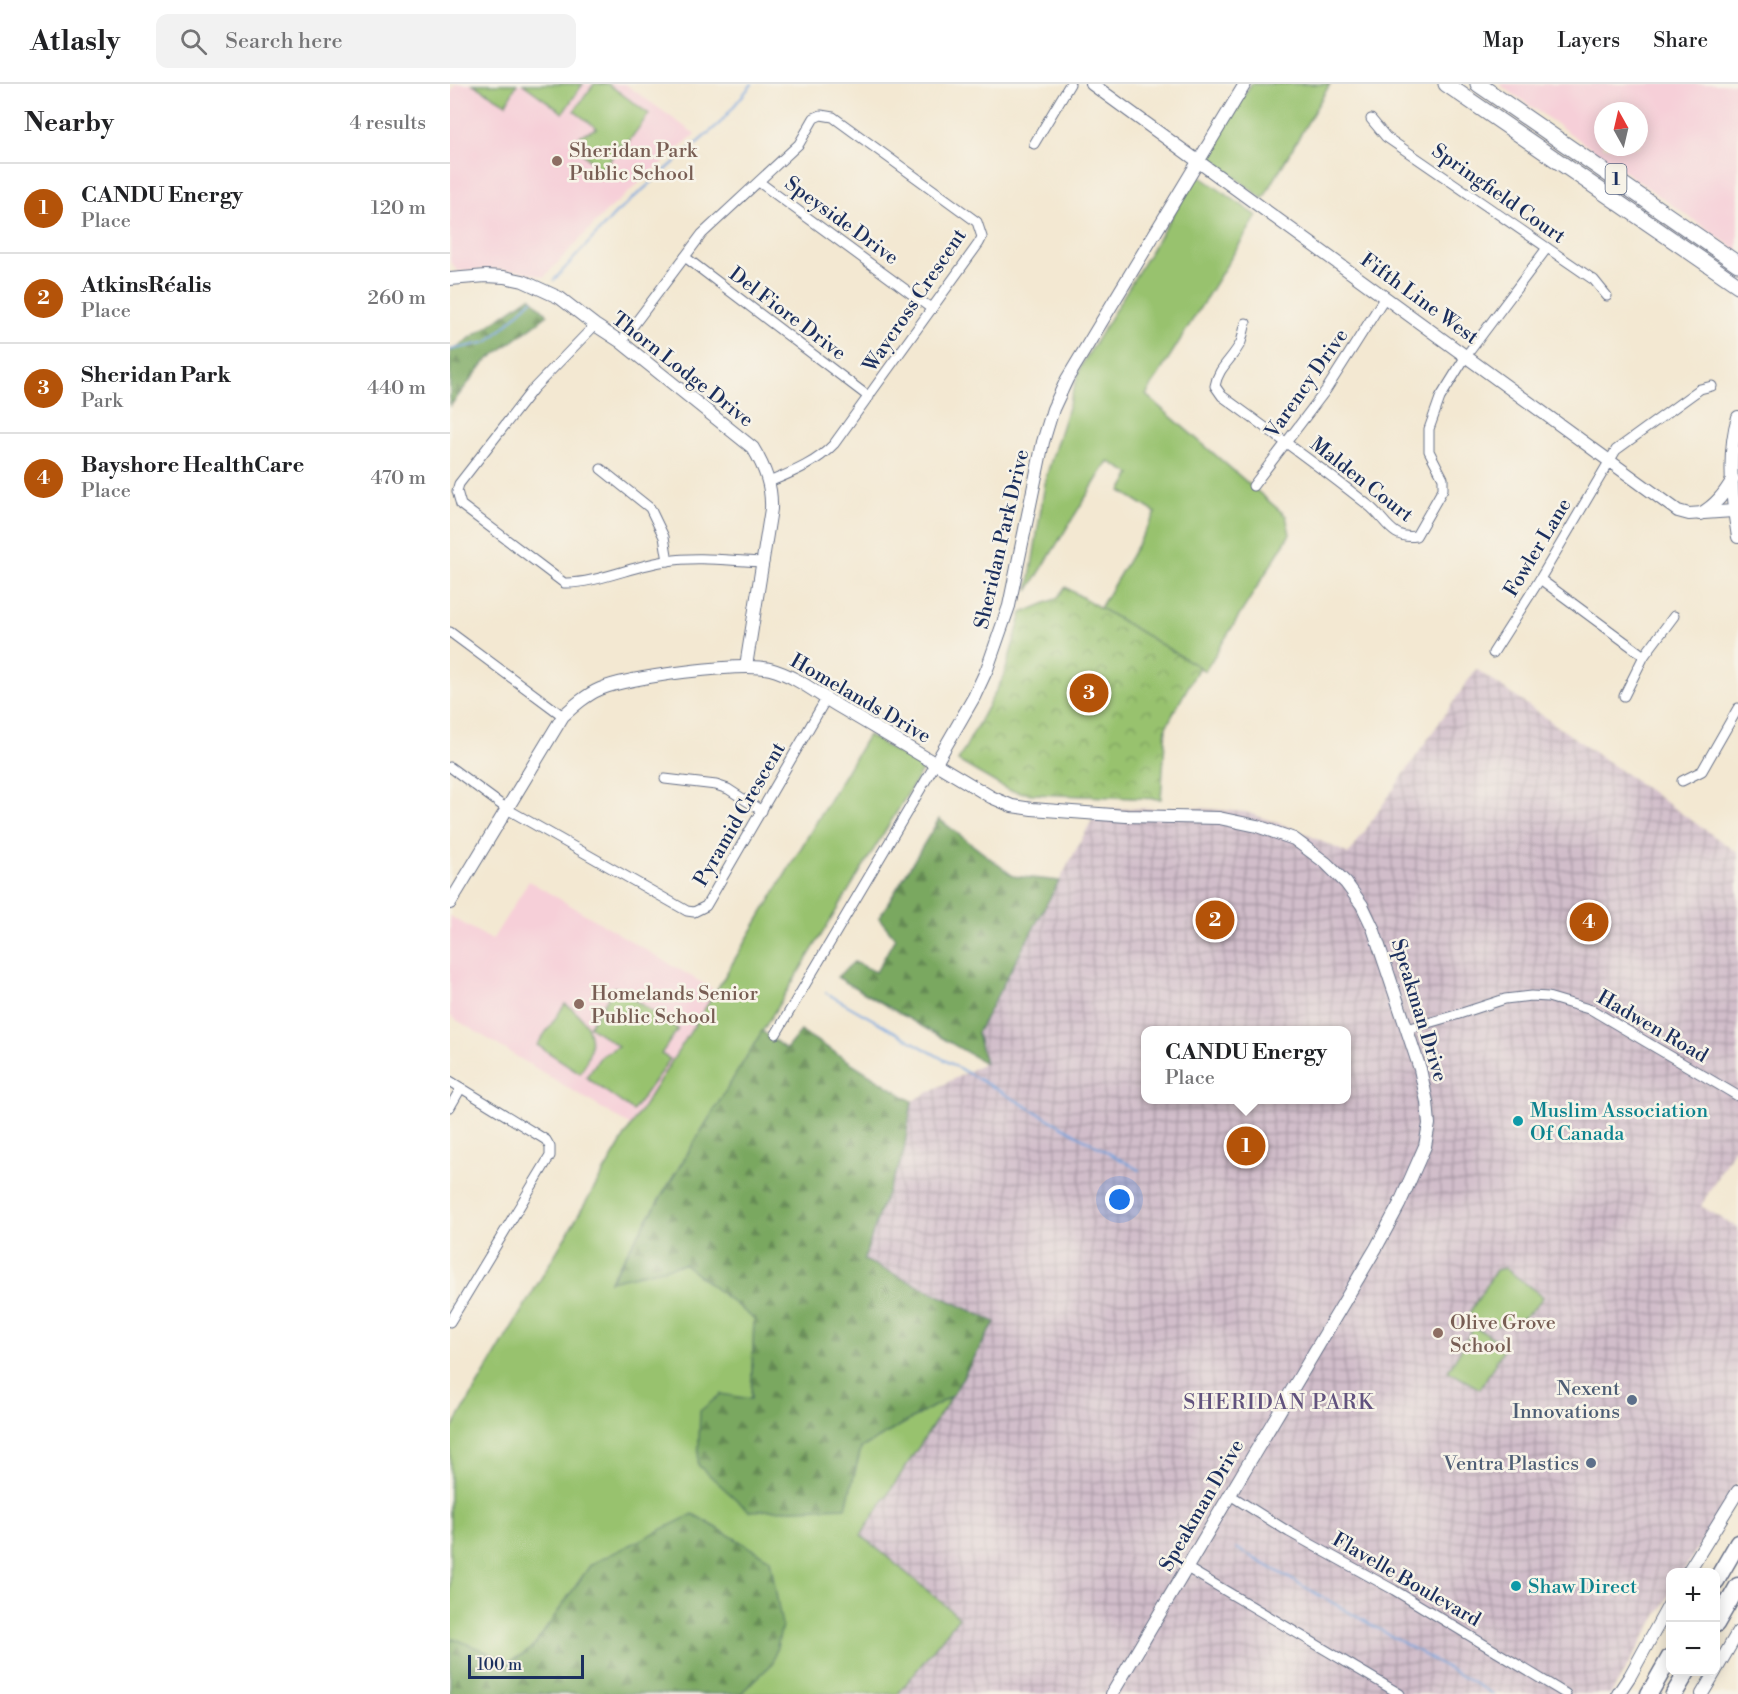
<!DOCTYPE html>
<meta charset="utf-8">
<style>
body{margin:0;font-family:"Libre Bodoni",serif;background:#f2f2f2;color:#202124}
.controls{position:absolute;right:18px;bottom:18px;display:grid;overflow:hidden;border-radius:12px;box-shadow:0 3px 15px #0003}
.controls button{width:54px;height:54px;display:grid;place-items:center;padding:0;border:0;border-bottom:2px solid #e0e0e0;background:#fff;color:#202124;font:30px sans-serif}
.compass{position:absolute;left:1144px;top:18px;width:54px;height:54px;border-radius:50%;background:#fff;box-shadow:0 3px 15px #0003;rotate:352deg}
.scale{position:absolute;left:18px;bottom:15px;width:116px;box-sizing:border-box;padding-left:6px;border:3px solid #1b2f5e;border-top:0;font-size:16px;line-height:21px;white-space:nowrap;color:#1b2f5e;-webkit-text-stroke:4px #f7f3e8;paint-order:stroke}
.you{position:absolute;left:670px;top:1116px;width:21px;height:21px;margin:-15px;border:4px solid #fff;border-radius:50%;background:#1a73e8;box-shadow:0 0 0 9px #1a73e833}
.badge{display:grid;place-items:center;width:39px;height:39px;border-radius:50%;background:#b45309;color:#fff;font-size:20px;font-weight:700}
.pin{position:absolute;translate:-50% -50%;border:3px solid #fff;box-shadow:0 2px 6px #0006}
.popup{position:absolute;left:691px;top:942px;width:210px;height:78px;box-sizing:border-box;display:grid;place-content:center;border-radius:12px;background:#fff;filter:drop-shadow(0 2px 4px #0005);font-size:20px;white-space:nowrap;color:#757577}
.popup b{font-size:22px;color:#202124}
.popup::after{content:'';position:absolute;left:50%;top:100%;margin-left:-12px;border:12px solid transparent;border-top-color:#fff}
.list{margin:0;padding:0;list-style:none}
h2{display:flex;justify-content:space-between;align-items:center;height:78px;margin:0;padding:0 24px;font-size:26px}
h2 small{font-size:20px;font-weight:400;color:#757577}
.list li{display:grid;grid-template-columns:39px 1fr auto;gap:18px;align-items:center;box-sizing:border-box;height:90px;padding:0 24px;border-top:2px solid #e0e0e0}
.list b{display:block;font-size:22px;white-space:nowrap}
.list p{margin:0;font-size:20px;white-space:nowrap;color:#757577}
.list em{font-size:20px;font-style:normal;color:#757577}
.icon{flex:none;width:33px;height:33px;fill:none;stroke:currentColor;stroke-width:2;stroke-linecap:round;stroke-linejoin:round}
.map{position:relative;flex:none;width:1288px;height:1610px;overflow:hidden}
header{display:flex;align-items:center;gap:36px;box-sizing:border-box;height:84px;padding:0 30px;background:#fff;border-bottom:2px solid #e0e0e0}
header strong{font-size:28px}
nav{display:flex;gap:33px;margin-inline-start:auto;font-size:21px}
.search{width:420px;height:54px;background:#f2f2f2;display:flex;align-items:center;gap:15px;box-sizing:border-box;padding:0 21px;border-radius:12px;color:#757577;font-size:22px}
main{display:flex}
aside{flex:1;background:#fff}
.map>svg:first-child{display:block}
.built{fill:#f6cfd8;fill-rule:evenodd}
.industrial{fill:url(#industrial-grid);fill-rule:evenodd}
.grass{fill:#98c26e;stroke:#5a7866;stroke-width:1.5}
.forest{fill:url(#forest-firs);stroke:#4a6c60;stroke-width:1.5}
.park{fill:url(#park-crowns);stroke:#5a7866;stroke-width:1.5}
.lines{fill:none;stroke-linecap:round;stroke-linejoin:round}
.stream{stroke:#75a4df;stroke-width:2}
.minor-casing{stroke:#677087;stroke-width:11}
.tertiary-casing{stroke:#677087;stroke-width:14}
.primary-casing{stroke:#677087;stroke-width:17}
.motorway-casing{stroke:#677087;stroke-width:19}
.minor{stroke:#fff;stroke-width:9}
.tertiary{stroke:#fff;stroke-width:12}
.primary{stroke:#fff;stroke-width:15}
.motorway{stroke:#fff;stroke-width:16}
.education-dot{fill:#8d6e63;stroke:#f7f3e8;stroke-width:2}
.culture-dot{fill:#0f9aa8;stroke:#f7f3e8;stroke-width:2}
.service-dot{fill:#5c6f8a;stroke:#f7f3e8;stroke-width:2}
.labels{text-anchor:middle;stroke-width:5;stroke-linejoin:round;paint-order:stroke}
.shield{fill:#f7f3e8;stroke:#5d6a87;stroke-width:1.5}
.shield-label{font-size:18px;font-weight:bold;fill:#1b2f5e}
.education-label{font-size:20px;fill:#785e54;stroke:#f7f3e8;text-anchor:start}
.street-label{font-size:20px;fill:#1b2f5e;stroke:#f7f3e8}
.culture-label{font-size:20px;fill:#0d838f;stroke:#f7f3e8;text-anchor:start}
.service-label{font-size:20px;fill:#4e5e75;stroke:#f7f3e8;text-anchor:end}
.neighbourhood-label{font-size:21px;letter-spacing:1.5px;fill:#61527e;stroke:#f7f3e8}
</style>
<header>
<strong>Atlasly</strong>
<div class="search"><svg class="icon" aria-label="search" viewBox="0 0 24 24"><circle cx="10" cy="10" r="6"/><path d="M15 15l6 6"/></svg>Search here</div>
<nav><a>Map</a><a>Layers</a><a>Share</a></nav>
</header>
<main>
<aside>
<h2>Nearby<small>4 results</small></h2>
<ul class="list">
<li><span class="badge">1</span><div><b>CANDU Energy</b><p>Place</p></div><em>120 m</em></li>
<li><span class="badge">2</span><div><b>AtkinsRéalis</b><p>Place</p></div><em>260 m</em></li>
<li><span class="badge">3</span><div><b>Sheridan Park</b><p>Park</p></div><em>440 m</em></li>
<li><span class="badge">4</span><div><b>Bayshore HealthCare</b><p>Place</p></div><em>470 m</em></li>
</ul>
</aside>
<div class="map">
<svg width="1288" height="1610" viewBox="0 0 1288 1610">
<defs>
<pattern id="industrial-grid" width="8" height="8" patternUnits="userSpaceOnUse" patternTransform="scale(1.5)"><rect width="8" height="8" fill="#d1bdca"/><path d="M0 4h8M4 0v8" fill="none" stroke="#a99aa7"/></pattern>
<pattern id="forest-firs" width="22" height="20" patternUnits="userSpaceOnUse" patternTransform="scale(1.5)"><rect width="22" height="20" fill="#7aa861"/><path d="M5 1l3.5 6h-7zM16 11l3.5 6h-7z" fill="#638953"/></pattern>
<pattern id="park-crowns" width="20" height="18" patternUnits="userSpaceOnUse" patternTransform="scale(1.5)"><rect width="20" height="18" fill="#98c26e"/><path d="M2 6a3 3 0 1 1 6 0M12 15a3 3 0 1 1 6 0" fill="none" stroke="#7b9e5e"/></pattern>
</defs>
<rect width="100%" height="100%" fill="#f7f3e8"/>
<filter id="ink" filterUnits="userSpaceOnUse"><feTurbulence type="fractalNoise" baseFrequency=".0167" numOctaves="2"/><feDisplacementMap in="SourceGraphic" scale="12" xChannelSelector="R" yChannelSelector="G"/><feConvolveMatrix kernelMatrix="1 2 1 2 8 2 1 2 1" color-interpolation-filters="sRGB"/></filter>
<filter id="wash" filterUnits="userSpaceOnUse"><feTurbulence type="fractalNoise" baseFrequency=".008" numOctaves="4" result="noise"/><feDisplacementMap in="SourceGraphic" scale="24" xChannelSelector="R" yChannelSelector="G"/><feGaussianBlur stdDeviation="1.35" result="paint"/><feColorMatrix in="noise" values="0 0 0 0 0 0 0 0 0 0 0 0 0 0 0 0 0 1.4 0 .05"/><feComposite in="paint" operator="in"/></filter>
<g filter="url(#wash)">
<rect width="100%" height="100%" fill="#f3e8d2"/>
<g class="built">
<polygon points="6,0 175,0 245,50 156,128 94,193 70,187 43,185 7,187 0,177 0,10"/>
<path d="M1049 0H1288V167ZM1153 27H1189V63H1153Z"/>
<polygon points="79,797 266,907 181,1042 0,932 0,832 42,856"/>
</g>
<path class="industrial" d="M1026 585 1288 769V1057L1251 1122 1288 1144V1397L1233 1488H1220V1510L1161 1610H448L509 1533 411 1451 502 1312 545 1238 414 1176 431 1123 453 1073 462 1017 534 979 527 949 648 725 747 724 796 728 845 745 899 770ZM696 946H896V1016H696Z"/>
<g class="grass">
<polygon points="23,0 67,0 56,20"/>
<polygon points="73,0 133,0 113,29"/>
<polygon points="144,0 158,0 199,30 174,64 169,60 153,89 124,61 131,51 147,44 124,27"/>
<polygon points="801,0 880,0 813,115 758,72"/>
<polygon points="751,93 807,132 696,311 836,432 840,450 755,587 650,524 706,429 671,407 681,390 658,377 578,507 596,393 631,282 745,94"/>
<polygon points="418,651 473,685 160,1196 234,1180 304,1235 301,1315 396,1423 411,1364 502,1312 411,1451 509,1533 448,1610 290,1610 323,1579 141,1480 82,1565 60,1578 3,1554 0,1558 0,1348 181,1042 266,907"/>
<polygon points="165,903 228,945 211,970 220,975 183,1027 136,993 151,972 168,962 139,942"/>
<path d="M115 920C143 938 148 961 130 989L87 961Z"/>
<path d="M1055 1184 1093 1213C1072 1242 1049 1249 1016 1234L1046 1186Z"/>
<polygon points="1024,1243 1056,1261 1030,1305 998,1287"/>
</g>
<g class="forest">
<polygon points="80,213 98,231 35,278 0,322 0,268"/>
<polygon points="489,735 563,792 609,797 527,949 535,979 387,893 404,878 426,888 445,854 429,834"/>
<polygon points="312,947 336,965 351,947 462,1017 453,1073 431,1123 414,1176 545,1238 502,1312 411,1364 396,1423 299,1427 248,1381 250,1327 271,1310 301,1315 304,1235 234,1180 160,1197"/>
<polygon points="243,1430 320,1475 332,1542 323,1579 290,1610 0,1610 0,1558 3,1554 60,1578 82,1565 141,1480"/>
</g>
<polygon class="park" points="615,503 749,583 716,643 711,715 581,710 558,706 508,677 554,592 572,529 608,514"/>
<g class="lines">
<g class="stream">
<polyline points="104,196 166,129 270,39 302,0"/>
<polyline points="0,266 38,258 82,216"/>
<polyline points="376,909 689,1086"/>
<polyline points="786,1464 1043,1610"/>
</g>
</g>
</g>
<g filter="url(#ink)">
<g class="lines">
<defs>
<g id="minor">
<polyline points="921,35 936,53 1144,196 1157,212"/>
<polyline points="584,60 620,0"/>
<polyline points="309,98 482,225"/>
<polyline points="235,173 419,313"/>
<path d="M796 239C794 245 793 252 791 258 783 275 768 283 765 302L772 312C821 348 871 383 918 421 936 435 941 456 966 452L993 405V394L979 367V345L990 314 1016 272 1097 164"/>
<path d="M145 241 83 305 9 400 7 407 11 421 114 499C146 500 184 481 217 477 248 472 282 477 314 478"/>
<path d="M171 258 252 150 349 60 364 34 371 31 383 33 527 138 532 153 529 159 384 360C366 379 343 388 319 398"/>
<polyline points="151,385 200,424 214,453 218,477"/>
<polyline points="803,402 876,306 935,213"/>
<polyline points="1090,495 1194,572"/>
<polyline points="0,548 113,632"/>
<polyline points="1043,569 1090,495 1166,366 1250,305 1262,302"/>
<polyline points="1174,612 1194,572 1224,532"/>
<polyline points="0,683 57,725 237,827 244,828 256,822 376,615"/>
<polyline points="215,695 266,701 278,705 312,727"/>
<polyline points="1232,697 1252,687 1288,624"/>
<polyline points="957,945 1006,931 1055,915 1081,912 1098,913 1142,926 1288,1012"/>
<polyline points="326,950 486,679"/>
<polyline points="0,997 96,1056 100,1063 100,1072 0,1238"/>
<polyline points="0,1023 11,1004"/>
<polyline points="780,1411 839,1448 944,1506 1116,1610"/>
<polyline points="737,1484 950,1610"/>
</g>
<g id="tertiary">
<polyline points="642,0 1228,427 1239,430 1283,427"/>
<path d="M0 195 36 192 54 193 73 197 110 214 145 241 171 258 303 364C315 384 322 402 321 425L296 582"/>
<path d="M1288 333C1277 368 1282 417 1288 453"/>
<path d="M1250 430C1266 421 1274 410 1283 395"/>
<polyline points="486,679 524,613 537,585 559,522 593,358 603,325 617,295 795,0"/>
<path d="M0 819 113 632C124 622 136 611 150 605 177 593 292 578 320 585 346 592 366 609 388 622 439 652 490 682 541 713L562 722 582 725 676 732 769 734 807 742 844 755 876 779 896 799 912 821 923 844 970 985 977 1018 979 1040 975 1062 949 1121 926 1164 662 1610"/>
<polyline points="1238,1488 1288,1407"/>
<polyline points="1266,1586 1288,1548"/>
<polyline points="1168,1610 1180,1592 1220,1519"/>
<polyline points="1252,1610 1265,1588"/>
</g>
<g id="primary">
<polyline points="996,0 1288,201"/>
<polyline points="1028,0 1288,180"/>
</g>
<g id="motorway">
<polyline points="1266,1497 1288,1459"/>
<polyline points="1266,1540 1288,1502"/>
<polyline points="1199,1610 1220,1573"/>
<polyline points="1224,1610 1237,1588"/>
</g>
</defs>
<use href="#minor" class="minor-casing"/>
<use href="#tertiary" class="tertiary-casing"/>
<use href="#primary" class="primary-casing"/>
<use href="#motorway" class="motorway-casing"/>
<use href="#minor" class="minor"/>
<use href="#tertiary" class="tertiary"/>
<use href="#primary" class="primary"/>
<use href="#motorway" class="motorway"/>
</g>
</g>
<g class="education-dot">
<circle cx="107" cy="77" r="6"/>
<circle cx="129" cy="920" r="6"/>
<circle cx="988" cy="1249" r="6"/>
</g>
<g class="culture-dot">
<circle cx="1068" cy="1037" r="6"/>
<circle cx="1066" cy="1502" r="6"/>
</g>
<g class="service-dot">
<circle cx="1182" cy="1316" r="6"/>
<circle cx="1141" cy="1379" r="6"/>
</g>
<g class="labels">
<rect class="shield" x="1155.5" y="80" width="21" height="30" rx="4.5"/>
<g class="shield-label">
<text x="1166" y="101">1</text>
</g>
<g class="education-label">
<text x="119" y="73">Sheridan Park<tspan x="119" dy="23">Public School</tspan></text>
<text x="141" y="916">Homelands Senior<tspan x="141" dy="23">Public School</tspan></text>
<text x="1000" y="1245">Olive Grove<tspan x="1000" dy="23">School</tspan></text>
</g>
<g class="street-label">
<text transform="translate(1049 109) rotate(35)" y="7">Springfield Court</text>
<text transform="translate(392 136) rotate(36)" y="7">Speyside Drive</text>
<text transform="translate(970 214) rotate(36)" y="7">Fifth Line West</text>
<text transform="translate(464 216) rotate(-56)" y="7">Waycross Crescent</text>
<text transform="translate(338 229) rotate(37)" y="7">Del Fiore Drive</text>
<text transform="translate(233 285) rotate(38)" y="7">Thorn Lodge Drive</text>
<text transform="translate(856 299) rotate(-55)" y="7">Varency Drive</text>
<text transform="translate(912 395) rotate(38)" y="7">Malden Court</text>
<text transform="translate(551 455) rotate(-77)" y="7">Sheridan Park Drive</text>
<text transform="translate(1087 463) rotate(-59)" y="7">Fowler Lane</text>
<text transform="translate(411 614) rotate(30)" y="7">Homelands Drive</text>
<text transform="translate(289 730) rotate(-60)" y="7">Pyramid Crescent</text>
<text transform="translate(970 926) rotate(73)" y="7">Speakman Drive</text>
<text transform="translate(1203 942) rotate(30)" y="7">Hadwen Road</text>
<text transform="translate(751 1421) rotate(-60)" y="7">Speakman Drive</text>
<text transform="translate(957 1495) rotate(30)" y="7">Flavelle Boulevard</text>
</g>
<g class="culture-label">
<text x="1080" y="1033">Muslim Association<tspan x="1080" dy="23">Of Canada</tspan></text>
<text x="1078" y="1509">Shaw Direct</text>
</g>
<g class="service-label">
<text x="1170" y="1311">Nexent<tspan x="1170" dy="23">Innovations</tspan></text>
<text x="1129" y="1386">Ventra Plastics</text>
</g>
<g class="neighbourhood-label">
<text x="829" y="1325">SHERIDAN PARK</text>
</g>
</g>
</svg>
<div class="controls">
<button>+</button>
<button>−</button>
</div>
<svg class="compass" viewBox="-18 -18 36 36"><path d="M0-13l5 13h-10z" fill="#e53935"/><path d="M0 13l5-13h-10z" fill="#757577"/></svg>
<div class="scale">100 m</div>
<div class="you"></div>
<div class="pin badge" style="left:796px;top:1062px">1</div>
<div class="popup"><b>CANDU Energy</b>Place</div>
<div class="pin badge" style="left:765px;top:836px">2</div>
<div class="pin badge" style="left:639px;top:609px">3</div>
<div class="pin badge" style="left:1139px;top:838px">4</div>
</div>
</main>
